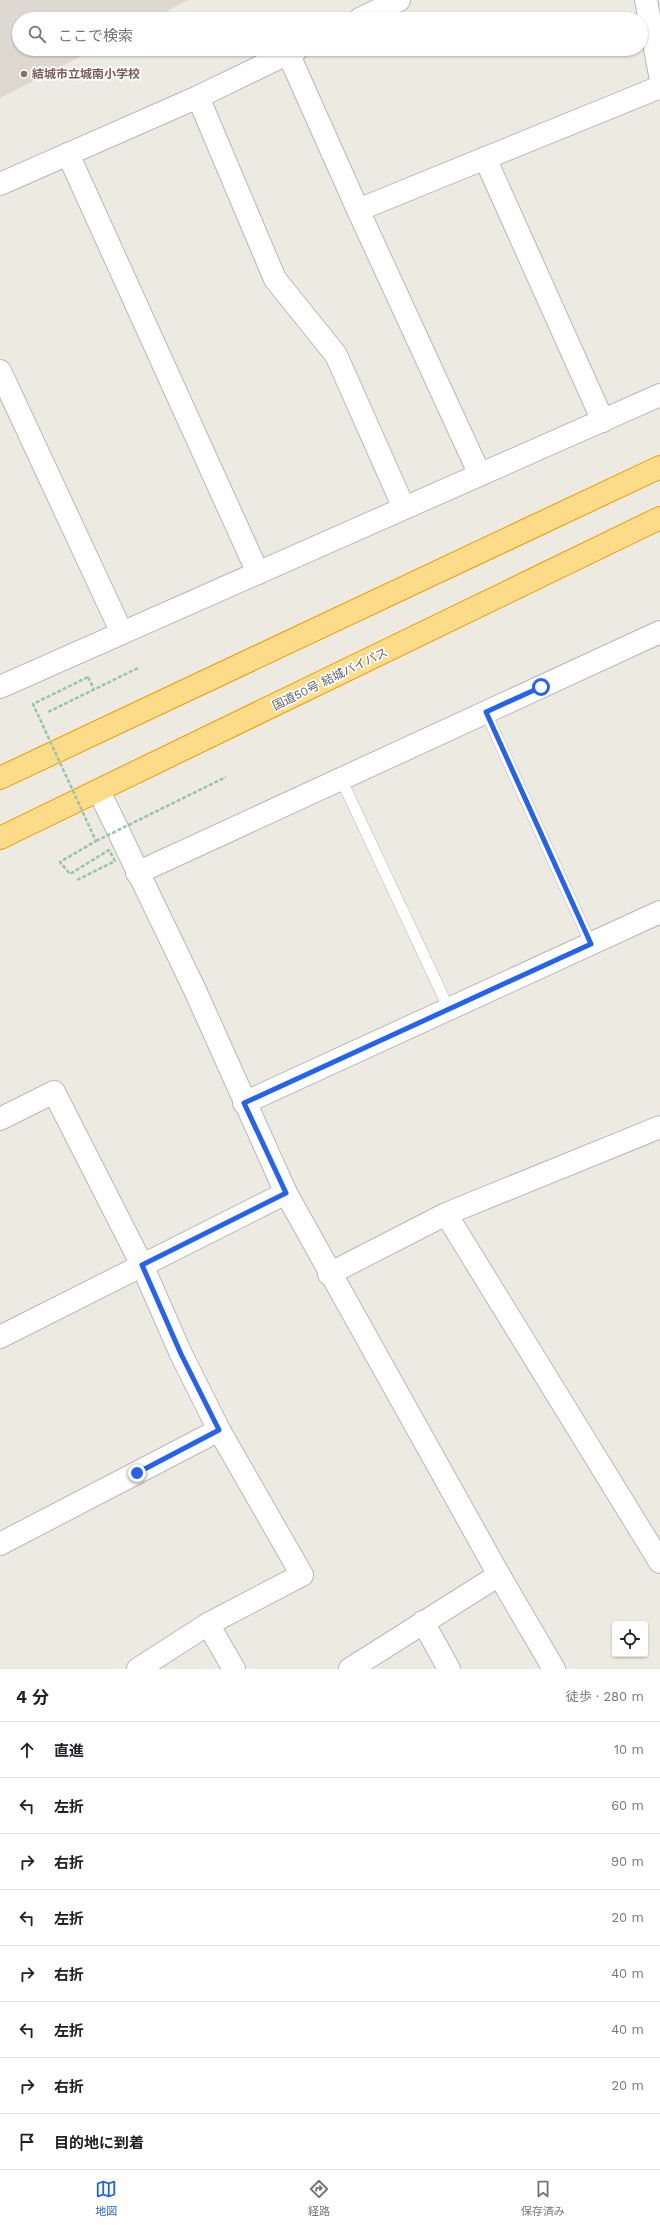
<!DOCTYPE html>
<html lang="ja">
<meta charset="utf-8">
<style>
body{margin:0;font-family:"Work Sans","Noto Sans JP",sans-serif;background:#f2f2f2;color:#202124}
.controls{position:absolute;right:12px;bottom:12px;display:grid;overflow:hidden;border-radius:4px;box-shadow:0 1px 3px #0004}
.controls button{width:36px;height:36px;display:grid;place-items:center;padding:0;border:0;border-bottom:1px solid #e0e0e0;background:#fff;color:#202124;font:20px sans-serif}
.stop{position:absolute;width:12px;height:12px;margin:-9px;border:3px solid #2563eb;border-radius:50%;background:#fff}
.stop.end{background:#2563eb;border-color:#fff;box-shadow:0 1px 4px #0008}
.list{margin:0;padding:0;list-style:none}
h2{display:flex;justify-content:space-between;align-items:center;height:52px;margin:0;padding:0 16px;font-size:17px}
h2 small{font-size:13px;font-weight:400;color:#757577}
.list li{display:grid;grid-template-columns:26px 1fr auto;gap:12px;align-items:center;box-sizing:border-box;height:56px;padding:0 16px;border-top:1px solid #e0e0e0}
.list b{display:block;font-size:15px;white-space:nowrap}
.list em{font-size:13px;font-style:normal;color:#757577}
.icon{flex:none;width:22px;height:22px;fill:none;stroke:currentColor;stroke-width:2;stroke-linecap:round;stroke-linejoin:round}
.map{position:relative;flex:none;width:660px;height:1669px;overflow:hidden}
.search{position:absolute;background:#fff;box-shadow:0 1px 3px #0004;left:12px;right:12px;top:12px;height:44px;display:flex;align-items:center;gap:10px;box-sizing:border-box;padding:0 14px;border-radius:22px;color:#757577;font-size:15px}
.sheet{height:500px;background:#fff}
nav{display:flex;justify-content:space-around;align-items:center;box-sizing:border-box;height:56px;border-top:1px solid #e0e0e0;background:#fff;font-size:11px;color:#757577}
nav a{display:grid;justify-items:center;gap:2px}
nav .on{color:#2563eb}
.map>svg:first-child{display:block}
.education{fill:#ddd9d0}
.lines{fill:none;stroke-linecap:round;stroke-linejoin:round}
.lane-casing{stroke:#b5b8bc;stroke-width:12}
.street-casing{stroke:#b5b8bc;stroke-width:24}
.highway-casing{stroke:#ee9d01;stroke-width:24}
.path{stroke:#97c6a4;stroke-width:2.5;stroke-dasharray:4 2;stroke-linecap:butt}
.lane{stroke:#fff;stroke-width:11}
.street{stroke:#fff;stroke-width:22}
.highway{stroke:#fddc89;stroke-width:22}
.path-bridge{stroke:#97c6a4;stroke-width:2.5;stroke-dasharray:4 2;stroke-linecap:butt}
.route{stroke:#2563eb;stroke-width:5}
.education-dot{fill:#8d6e63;stroke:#fff;stroke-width:1.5}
.labels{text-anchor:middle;stroke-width:3.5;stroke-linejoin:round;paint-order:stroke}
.education-label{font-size:12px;font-weight:bold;fill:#785e54;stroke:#fff;text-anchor:start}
.street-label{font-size:12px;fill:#5a5e63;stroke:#fff}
</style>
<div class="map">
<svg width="660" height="1669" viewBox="0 0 660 1669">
<rect width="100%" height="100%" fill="#edeae2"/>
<polygon class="education" points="0,0 188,0 152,19 19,19 19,49 95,49 0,98"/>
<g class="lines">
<defs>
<g id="lane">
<polyline points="486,713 591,944"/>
<polyline points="341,779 449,1009"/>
</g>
<g id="street">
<polyline points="646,0 660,75"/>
<polyline points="360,19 399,0"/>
<polyline points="288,53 358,210 480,475"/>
<polyline points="198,97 275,279 336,355 404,508"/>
<polyline points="68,154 258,573"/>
<polyline points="485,158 603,421"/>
<polyline points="0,184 198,97 297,49"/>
<polyline points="358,210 660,87"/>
<polyline points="0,371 122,633"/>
<polyline points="0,687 660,395"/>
<polyline points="99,791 194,988 286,1193 499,1575 554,1669"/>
<polyline points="137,873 660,632"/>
<polyline points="244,1103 660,912"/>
<polyline points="0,1119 54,1092 142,1265 181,1354 219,1430 302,1575 208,1624 138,1669"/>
<polyline points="446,1214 660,1562"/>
<polyline points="329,1274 446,1214 660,1127"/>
<polyline points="0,1337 286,1193"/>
<polyline points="0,1544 219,1430"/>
<polyline points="423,1622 449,1669"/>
<polyline points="208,1624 234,1669"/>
<polyline points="350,1669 499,1575"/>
</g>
<g id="highway">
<polyline points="0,778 660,467"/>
<polyline points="0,838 660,518"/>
</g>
</defs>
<use href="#lane" class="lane-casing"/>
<use href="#street" class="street-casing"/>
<use href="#highway" class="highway-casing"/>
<g class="path">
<polyline points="88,677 94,689"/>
<polyline points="48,712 138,668"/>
</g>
<use href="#lane" class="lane"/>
<use href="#street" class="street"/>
<use href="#highway" class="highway"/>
<g class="path-bridge">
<polyline points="96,841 226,777"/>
<polyline points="77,880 115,861 109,850 70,874 60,862 96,841 33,704 88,677"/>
</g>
</g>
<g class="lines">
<polyline class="route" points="137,1473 219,1430 181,1354 142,1265 286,1193 244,1103 591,944 486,712 541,687"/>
</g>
<circle class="education-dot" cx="24" cy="74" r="4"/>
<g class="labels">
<g class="education-label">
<text x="32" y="78">結城市立城南小学校</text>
</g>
<g class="street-label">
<text transform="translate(330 679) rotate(-26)" y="4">国道50号 結城バイパス</text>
</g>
</g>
</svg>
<div class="controls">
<button><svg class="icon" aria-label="locate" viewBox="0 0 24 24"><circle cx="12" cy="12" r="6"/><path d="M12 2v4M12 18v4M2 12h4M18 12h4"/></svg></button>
</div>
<div class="stop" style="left:541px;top:687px"></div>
<div class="stop end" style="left:137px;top:1473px"></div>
<div class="search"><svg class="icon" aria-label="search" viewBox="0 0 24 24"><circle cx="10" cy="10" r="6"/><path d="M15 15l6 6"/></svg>ここで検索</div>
</div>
<section class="sheet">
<h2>4 分<small>徒歩 · 280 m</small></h2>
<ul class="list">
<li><svg class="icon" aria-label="ahead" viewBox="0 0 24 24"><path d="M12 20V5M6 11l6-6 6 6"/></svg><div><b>直進</b></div><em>10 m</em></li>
<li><svg class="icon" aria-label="left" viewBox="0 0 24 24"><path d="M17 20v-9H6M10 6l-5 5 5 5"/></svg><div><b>左折</b></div><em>60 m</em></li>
<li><svg class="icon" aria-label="right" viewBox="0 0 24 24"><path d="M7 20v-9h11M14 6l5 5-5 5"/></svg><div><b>右折</b></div><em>90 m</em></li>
<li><svg class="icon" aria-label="left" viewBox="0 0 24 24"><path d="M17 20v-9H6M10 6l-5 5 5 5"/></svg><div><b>左折</b></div><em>20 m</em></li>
<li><svg class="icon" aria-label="right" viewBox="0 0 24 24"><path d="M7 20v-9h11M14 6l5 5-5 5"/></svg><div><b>右折</b></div><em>40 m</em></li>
<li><svg class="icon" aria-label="left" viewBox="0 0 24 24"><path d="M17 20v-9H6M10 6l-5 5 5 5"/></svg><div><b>左折</b></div><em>40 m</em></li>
<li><svg class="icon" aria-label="right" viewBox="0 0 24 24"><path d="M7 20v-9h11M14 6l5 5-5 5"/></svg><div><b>右折</b></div><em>20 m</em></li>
<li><svg class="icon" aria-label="arrive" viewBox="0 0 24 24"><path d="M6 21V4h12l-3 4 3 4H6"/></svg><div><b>目的地に到着</b></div></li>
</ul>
</section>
<nav>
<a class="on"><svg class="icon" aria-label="map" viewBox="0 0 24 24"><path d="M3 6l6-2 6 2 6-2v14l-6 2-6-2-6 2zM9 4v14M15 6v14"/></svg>地図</a>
<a><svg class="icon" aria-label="directions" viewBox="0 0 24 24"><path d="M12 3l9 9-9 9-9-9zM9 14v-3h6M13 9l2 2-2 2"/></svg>経路</a>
<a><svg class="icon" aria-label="saved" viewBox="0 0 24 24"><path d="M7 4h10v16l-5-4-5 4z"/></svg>保存済み</a>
</nav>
